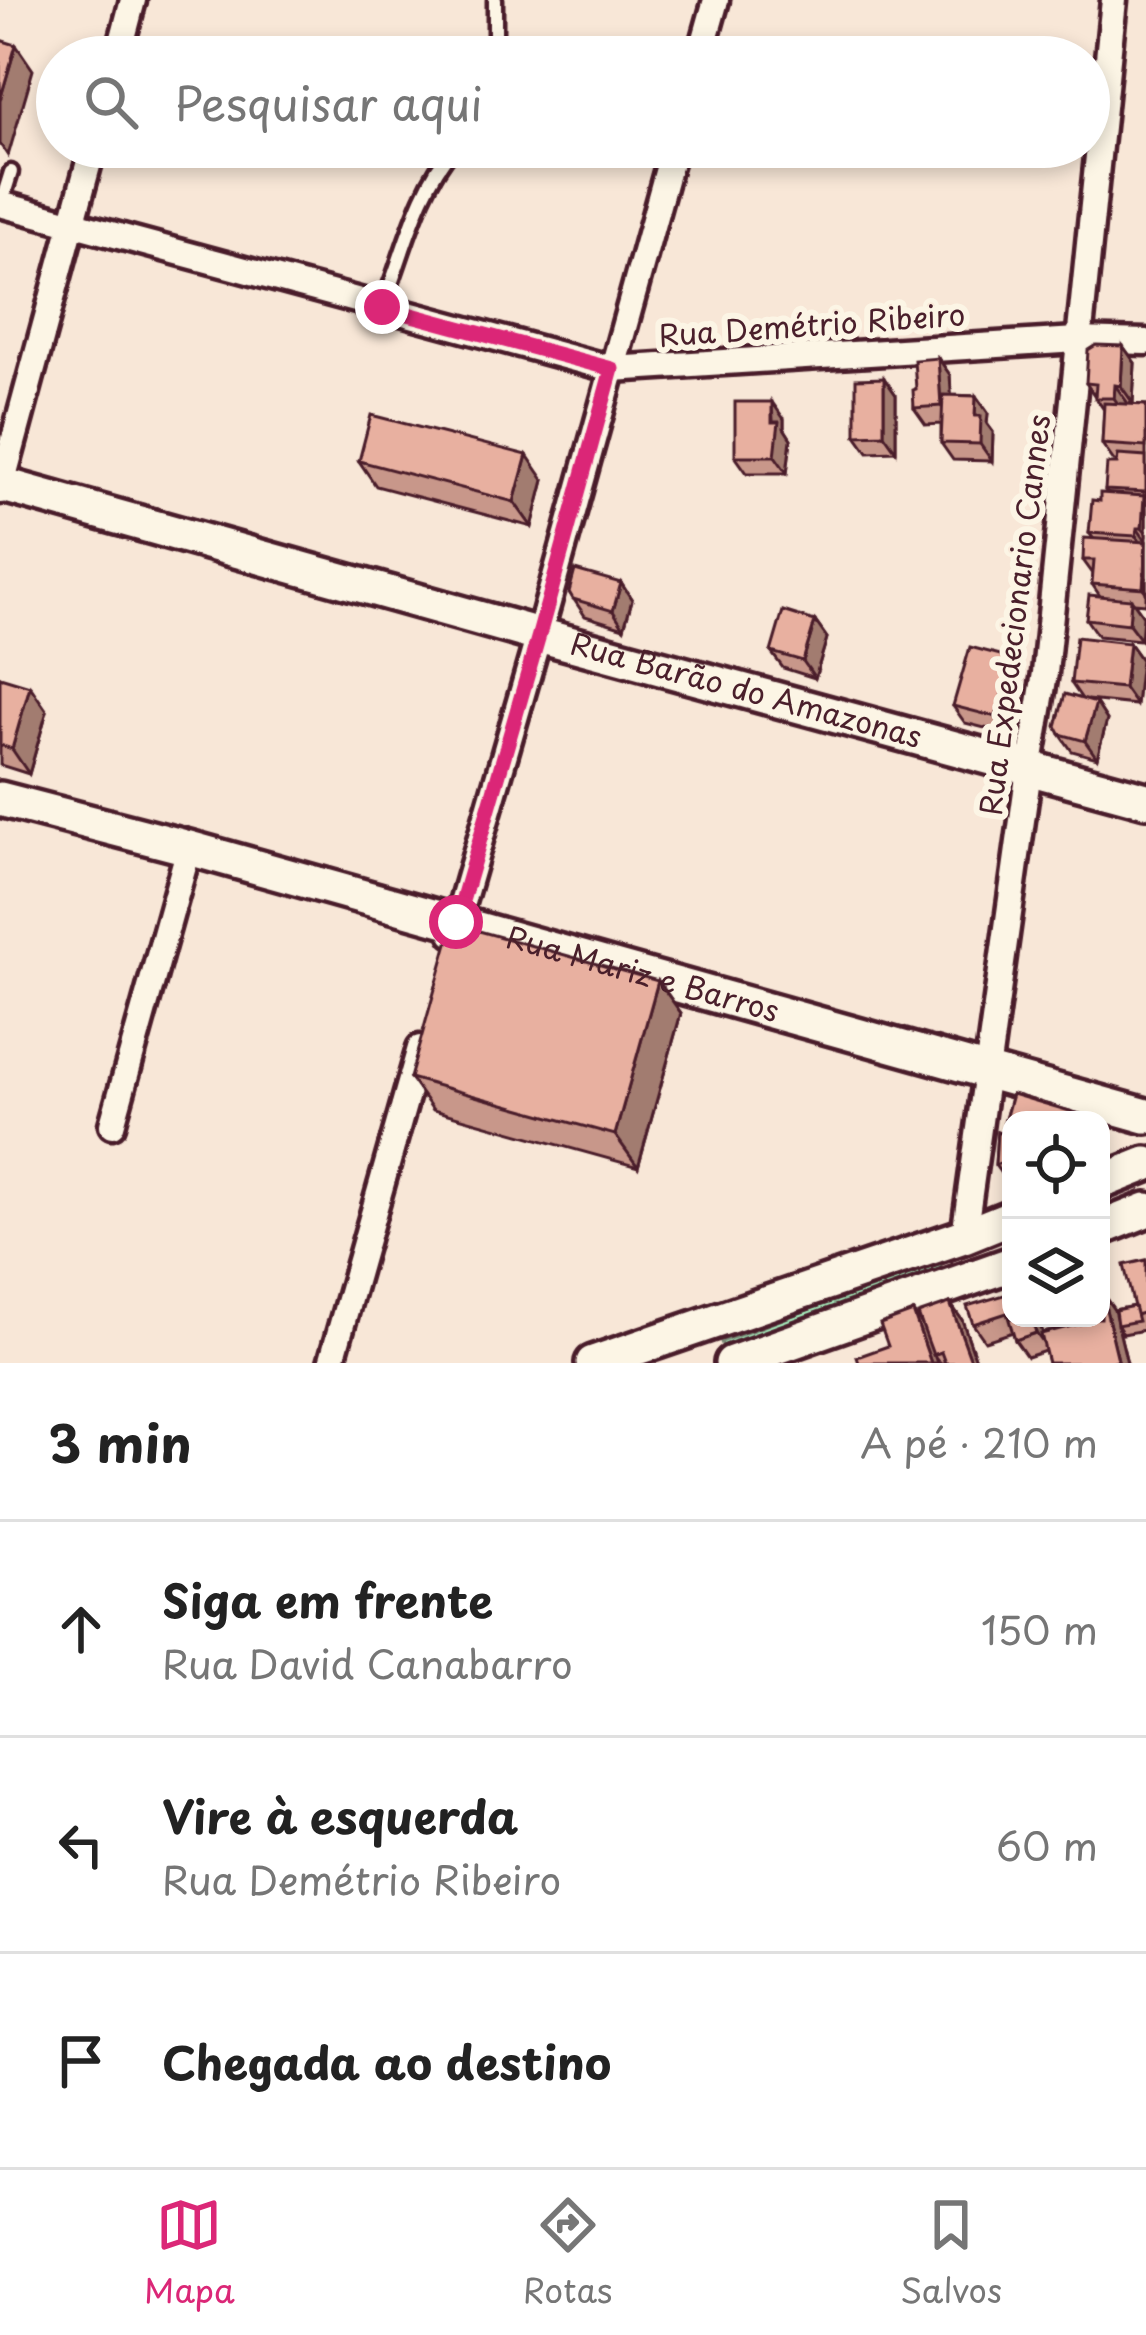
<!DOCTYPE html>
<html lang="pt">
<meta charset="utf-8">
<style>
body{margin:0;font-family:"Playpen Sans",sans-serif;background:#f2f2f2;color:#222}
.controls{position:absolute;right:36px;bottom:36px;display:grid;overflow:hidden;border-radius:24px;box-shadow:0 6px 18px #0003}
.controls button{width:108px;height:108px;display:grid;place-items:center;padding:0;border:0;border-bottom:3px solid #e0e0e0;background:#fff;color:#222;font:60px sans-serif}
.stop{position:absolute;width:36px;height:36px;margin:-27px;border:9px solid #db2777;border-radius:50%;background:#fff}
.stop.end{background:#db2777;border-color:#fff;box-shadow:0 3px 12px #0008}
.list{margin:0;padding:0;list-style:none}
h2{display:flex;justify-content:space-between;align-items:center;height:156px;margin:0;padding:0 48px;font-size:51px}
h2 small{font-size:39px;font-weight:400;color:#767676}
.list li{display:grid;grid-template-columns:78px 1fr auto;gap:36px;align-items:center;box-sizing:border-box;height:216px;padding:0 48px;border-top:3px solid #e0e0e0}
.list b{display:block;font-size:45px;white-space:nowrap}
.list p{margin:0;font-size:39px;white-space:nowrap;color:#767676}
.list em{font-size:39px;font-style:normal;color:#767676}
.icon{flex:none;width:66px;height:66px;fill:none;stroke:currentColor;stroke-width:2;stroke-linecap:round;stroke-linejoin:round}
.map{position:relative;flex:none;width:1146px;height:1363px;overflow:hidden}
.search{position:absolute;background:#fff;box-shadow:0 6px 18px #0003;left:36px;right:36px;top:36px;height:132px;display:flex;align-items:center;gap:30px;box-sizing:border-box;padding:0 42px;border-radius:66px;color:#767676;font-size:45px}
.sheet{height:804px;background:#fff}
nav{display:flex;justify-content:space-around;align-items:center;box-sizing:border-box;height:168px;border-top:3px solid #e0e0e0;background:#fff;font-size:33px;color:#767676}
nav a{display:grid;justify-items:center;gap:6px}
nav .on{color:#db2777}
.map>svg:first-child{display:block}
.grass{fill:url(#grass-tufts);stroke:#798876;stroke-width:3}
.lines{fill:none;stroke-linecap:round;stroke-linejoin:round}
.lane-casing{stroke:#4a1f2b;stroke-width:21}
.street-casing{stroke:#4a1f2b;stroke-width:33}
.secondary-casing{stroke:#4a1f2b;stroke-width:42}
.lane{stroke:#fcf5e5;stroke-width:12}
.street{stroke:#fcf5e5;stroke-width:24}
.secondary{stroke:#fcf5e5;stroke-width:33}
.wall{fill:#c8978a;stroke:#4a1f2b;stroke-width:3}
.shaded-wall{fill:#a27b70;stroke:#4a1f2b;stroke-width:3}
.building{fill:#e8b0a0;stroke:#4a1f2b;stroke-width:3}
.route{stroke:#db2777;stroke-width:15}
.labels{text-anchor:middle;stroke-width:12;stroke-linejoin:round;paint-order:stroke}
.street-label{font-size:30px;fill:#4a1f2b;stroke:#fcf5e5}
</style>
<div class="map">
<svg width="1146" height="1363" viewBox="0 0 1146 1363">
<defs>
<pattern id="grass-tufts" width="24" height="20" patternUnits="userSpaceOnUse" patternTransform="scale(3)"><rect width="24" height="20" fill="#a8f1c0"/><path d="M3 7l-1-3M5 7V3M7 7l1-3M15 17l-1-3M17 17v-4M19 17l1-3" fill="none" stroke="#92cea5"/></pattern>
</defs>
<rect width="100%" height="100%" fill="#f8e7d7"/>
<filter id="ink" filterUnits="userSpaceOnUse"><feTurbulence type="fractalNoise" baseFrequency=".00833" numOctaves="2"/><feDisplacementMap in="SourceGraphic" scale="24" xChannelSelector="R" yChannelSelector="G"/><feConvolveMatrix kernelMatrix="1 2 1 2 8 2 1 2 1" color-interpolation-filters="sRGB"/></filter>
<g filter="url(#ink)">
<polygon class="grass" points="939,1261 944,1274 726,1355 721,1342"/>
<g class="lines">
<defs>
<g id="lane">
<polyline points="495,0 495,57"/>
<polyline points="1,204 11,172"/>
<path d="M382 307C404 255 416 190 454 147"/>
</g>
<g id="street">
<polyline points="118,57 133,0"/>
<polyline points="700,57 716,0"/>
<polyline points="0,204 612,369 1077,340 1146,342"/>
<polyline points="0,491 93,147"/>
<polyline points="453,934 539,635 674,147"/>
<polyline points="112,1125 189,848"/>
<polyline points="964,1236 1029,770 1045,673 1114,0"/>
<polyline points="331,1363 420,1048"/>
</g>
<g id="secondary">
<path id="s1" d="M0 484 539 635 1146 800"/>
<path id="s2" d="M0 799 189 848 1146 1116"/>
<polyline points="1101,1182 1146,1164"/>
<polyline points="1101,1228 1146,1210"/>
<polyline points="593,1363 964,1236 1011,1217"/>
<polyline points="732,1363 1011,1264"/>
</g>
</defs>
<use href="#lane" class="lane-casing"/>
<use href="#street" class="street-casing"/>
<use href="#secondary" class="secondary-casing"/>
<use href="#lane" class="lane"/>
<use href="#street" class="street"/>
<use href="#secondary" class="secondary"/>
</g>
<g class="wall">
<polygon points="1123,346 1135,363 1133,403 1127,404 1146,405 1146,604 1134,603 1143,616 1141,640 1098,636 1086,619 1100,596 1092,584 1093,574 1083,560 1093,538 1089,533 1100,501 1108,494 1105,490 1117,461 1114,461 1102,444 1104,410 1086,383"/>
<polygon points="938,358 950,375 951,395 976,396 988,413 987,424 993,432 992,461 953,460 941,443 941,424 926,425 914,408 916,389"/>
<polygon points="884,378 896,395 896,451 868,452 856,435"/>
<polygon points="784,419 784,428 791,439 787,473 747,473 735,456"/>
<polygon points="359,461 544,480 532,527 376,486"/>
<polygon points="621,583 632,600 624,628 585,616 569,592"/>
<polygon points="815,621 827,638 815,678 783,668 771,652"/>
<polygon points="1129,643 1141,660 1136,705 1087,700 1096,703 1107,720 1097,758 1072,751 1060,734 1082,699 1071,683"/>
<polygon points="1012,658 1024,675 1008,734 965,723 953,706"/>
<polygon points="0,677 47,711 29,774 0,765"/>
<polygon points="658,981 681,1013 638,1167 433,1110 410,1078"/>
<polygon points="1012,1094 1090,1117 1092,1120 1011,1120 1011,1180 1007,1182 995,1165 997,1132 1008,1136 1010,1131 1004,1123"/>
<polygon points="1146,1260 1146,1329 1143,1325 1144,1330 1123,1334 1118,1326 1127,1363 1048,1363 1045,1351 1027,1357 1015,1340 1013,1332 985,1341 973,1324 1011,1293 1011,1318 1038,1318 1043,1333 1080,1324 1102,1293 1114,1310 1134,1306"/>
<polygon points="950,1303 962,1320 977,1363 939,1363 936,1359 888,1346 913,1312 922,1325"/>
</g>
<g class="shaded-wall">
<polygon points="16,45 33,70 8,156 0,144 0,100"/>
<polygon points="1123,346 1135,363 1133,403 1121,386"/>
<polygon points="938,358 950,375 953,423 941,406"/>
<polygon points="884,378 896,395 896,451 884,434"/>
<polygon points="1115,385 1127,402 1126,415 1114,398"/>
<polygon points="976,396 988,413 987,424 993,432 992,461 980,444 975,416"/>
<polygon points="772,402 784,419 784,428 791,439 787,473 775,456"/>
<polygon points="527,455 544,480 532,527 514,502"/>
<polygon points="1144,496 1146,499 1146,533 1142,528"/>
<polygon points="1137,528 1146,541 1146,592 1143,588 1145,548 1136,536"/>
<polygon points="621,583 632,600 624,628 613,611"/>
<polygon points="1131,599 1143,616 1141,640 1129,624"/>
<polygon points="815,621 827,638 815,678 803,661"/>
<polygon points="1129,643 1141,660 1136,705 1124,688"/>
<polygon points="1012,658 1024,675 1008,734 996,717"/>
<polygon points="30,686 47,711 29,774 12,749"/>
<polygon points="1096,703 1107,720 1097,758 1085,741"/>
<polygon points="658,981 681,1013 638,1167 615,1135"/>
<polygon points="1102,1293 1114,1310 1127,1363 1120,1363 1118,1360"/>
<polygon points="950,1303 962,1320 977,1363 972,1363"/>
<polygon points="913,1312 925,1329 937,1363 931,1363"/>
<polygon points="1032,1318 1038,1318 1048,1350 1036,1333"/>
</g>
<g class="building">
<polygon points="0,40 16,45 0,100"/>
<polygon points="1096,345 1123,346 1121,386 1115,385 1114,398 1095,398 1096,384 1086,383 1088,350"/>
<polygon points="938,358 941,406 914,408 913,390 916,389 914,360"/>
<polygon points="884,378 884,434 856,435 856,379"/>
<polygon points="943,395 976,396 975,416 981,416 980,444 941,443"/>
<polygon points="735,402 772,402 772,422 779,422 775,456 735,456"/>
<polygon points="1104,403 1146,405 1146,447 1102,444"/>
<polygon points="371,415 527,455 514,502 359,461"/>
<polygon points="1118,455 1146,457 1146,492 1105,490 1107,464 1117,464"/>
<polygon points="1100,493 1144,496 1142,528 1137,528 1136,536 1089,533 1092,500 1100,501"/>
<polygon points="1084,538 1146,542 1143,588 1092,584 1094,560 1083,560"/>
<polygon points="575,570 621,583 613,611 573,599 569,592"/>
<polygon points="1089,595 1131,599 1129,624 1086,619"/>
<polygon points="783,611 815,621 803,661 771,652"/>
<polygon points="1076,637 1129,643 1124,688 1071,683"/>
<polygon points="970,647 1012,658 996,717 953,706"/>
<polygon points="0,677 30,686 12,749 0,745"/>
<polygon points="1065,694 1096,703 1085,741 1060,734 1056,726"/>
<polygon points="472,929 658,981 615,1135 410,1078 449,939"/>
<polygon points="1012,1094 1090,1117 1089,1120 1011,1120 1011,1125 1004,1123"/>
<polygon points="997,1132 1011,1137 1011,1159 995,1165"/>
<polygon points="1146,1260 1146,1312 1136,1315 1124,1265"/>
<polygon points="1011,1293 1011,1318 1032,1318 1036,1333 1015,1340 1007,1313 973,1324 967,1306"/>
<polygon points="1102,1293 1118,1360 1105,1363 1048,1363 1041,1334 1080,1324 1079,1318 1101,1318"/>
<polygon points="950,1303 972,1363 945,1363 941,1352 933,1355 918,1314"/>
<polygon points="1134,1306 1138,1321 1117,1325 1115,1310"/>
<polygon points="913,1312 931,1363 859,1363 857,1357 888,1346 880,1324"/>
</g>
</g>
<g class="lines" filter="url(#ink)">
<polyline class="route" points="382,307 612,369 539,635 456,922"/>
</g>
<g class="labels">
<g class="street-label">
<text transform="translate(812 326) rotate(-4)" y="10">Rua Demétrio Ribeiro</text>
<text transform="translate(1016 615) rotate(-83)" y="10">Rua Expedecionario Cannes</text>
<text dy="10" stroke="none"><textPath href="#s1" startOffset="774">Rua Barão do Amazonas</textPath></text>
<text dy="10" stroke="none"><textPath href="#s2" startOffset="666">Rua Mariz e Barros</textPath></text>
</g>
</g>
</svg>
<div class="controls">
<button><svg class="icon" aria-label="locate" viewBox="0 0 24 24"><circle cx="12" cy="12" r="6"/><path d="M12 2v4M12 18v4M2 12h4M18 12h4"/></svg></button>
<button><svg class="icon" aria-label="layers" viewBox="0 0 24 24"><path d="M12 4l9 5-9 5-9-5zM3 14l9 5 9-5"/></svg></button>
</div>
<div class="stop" style="left:456px;top:922px"></div>
<div class="stop end" style="left:382px;top:307px"></div>
<div class="search"><svg class="icon" aria-label="search" viewBox="0 0 24 24"><circle cx="10" cy="10" r="6"/><path d="M15 15l6 6"/></svg>Pesquisar aqui</div>
</div>
<section class="sheet">
<h2>3 min<small>A pé · 210 m</small></h2>
<ul class="list">
<li><svg class="icon" aria-label="ahead" viewBox="0 0 24 24"><path d="M12 20V5M6 11l6-6 6 6"/></svg><div><b>Siga em frente</b><p>Rua David Canabarro</p></div><em>150 m</em></li>
<li><svg class="icon" aria-label="left" viewBox="0 0 24 24"><path d="M17 20v-9H6M10 6l-5 5 5 5"/></svg><div><b>Vire à esquerda</b><p>Rua Demétrio Ribeiro</p></div><em>60 m</em></li>
<li><svg class="icon" aria-label="arrive" viewBox="0 0 24 24"><path d="M6 21V4h12l-3 4 3 4H6"/></svg><div><b>Chegada ao destino</b></div></li>
</ul>
</section>
<nav>
<a class="on"><svg class="icon" aria-label="map" viewBox="0 0 24 24"><path d="M3 6l6-2 6 2 6-2v14l-6 2-6-2-6 2zM9 4v14M15 6v14"/></svg>Mapa</a>
<a><svg class="icon" aria-label="directions" viewBox="0 0 24 24"><path d="M12 3l9 9-9 9-9-9zM9 14v-3h6M13 9l2 2-2 2"/></svg>Rotas</a>
<a><svg class="icon" aria-label="saved" viewBox="0 0 24 24"><path d="M7 4h10v16l-5-4-5 4z"/></svg>Salvos</a>
</nav>
